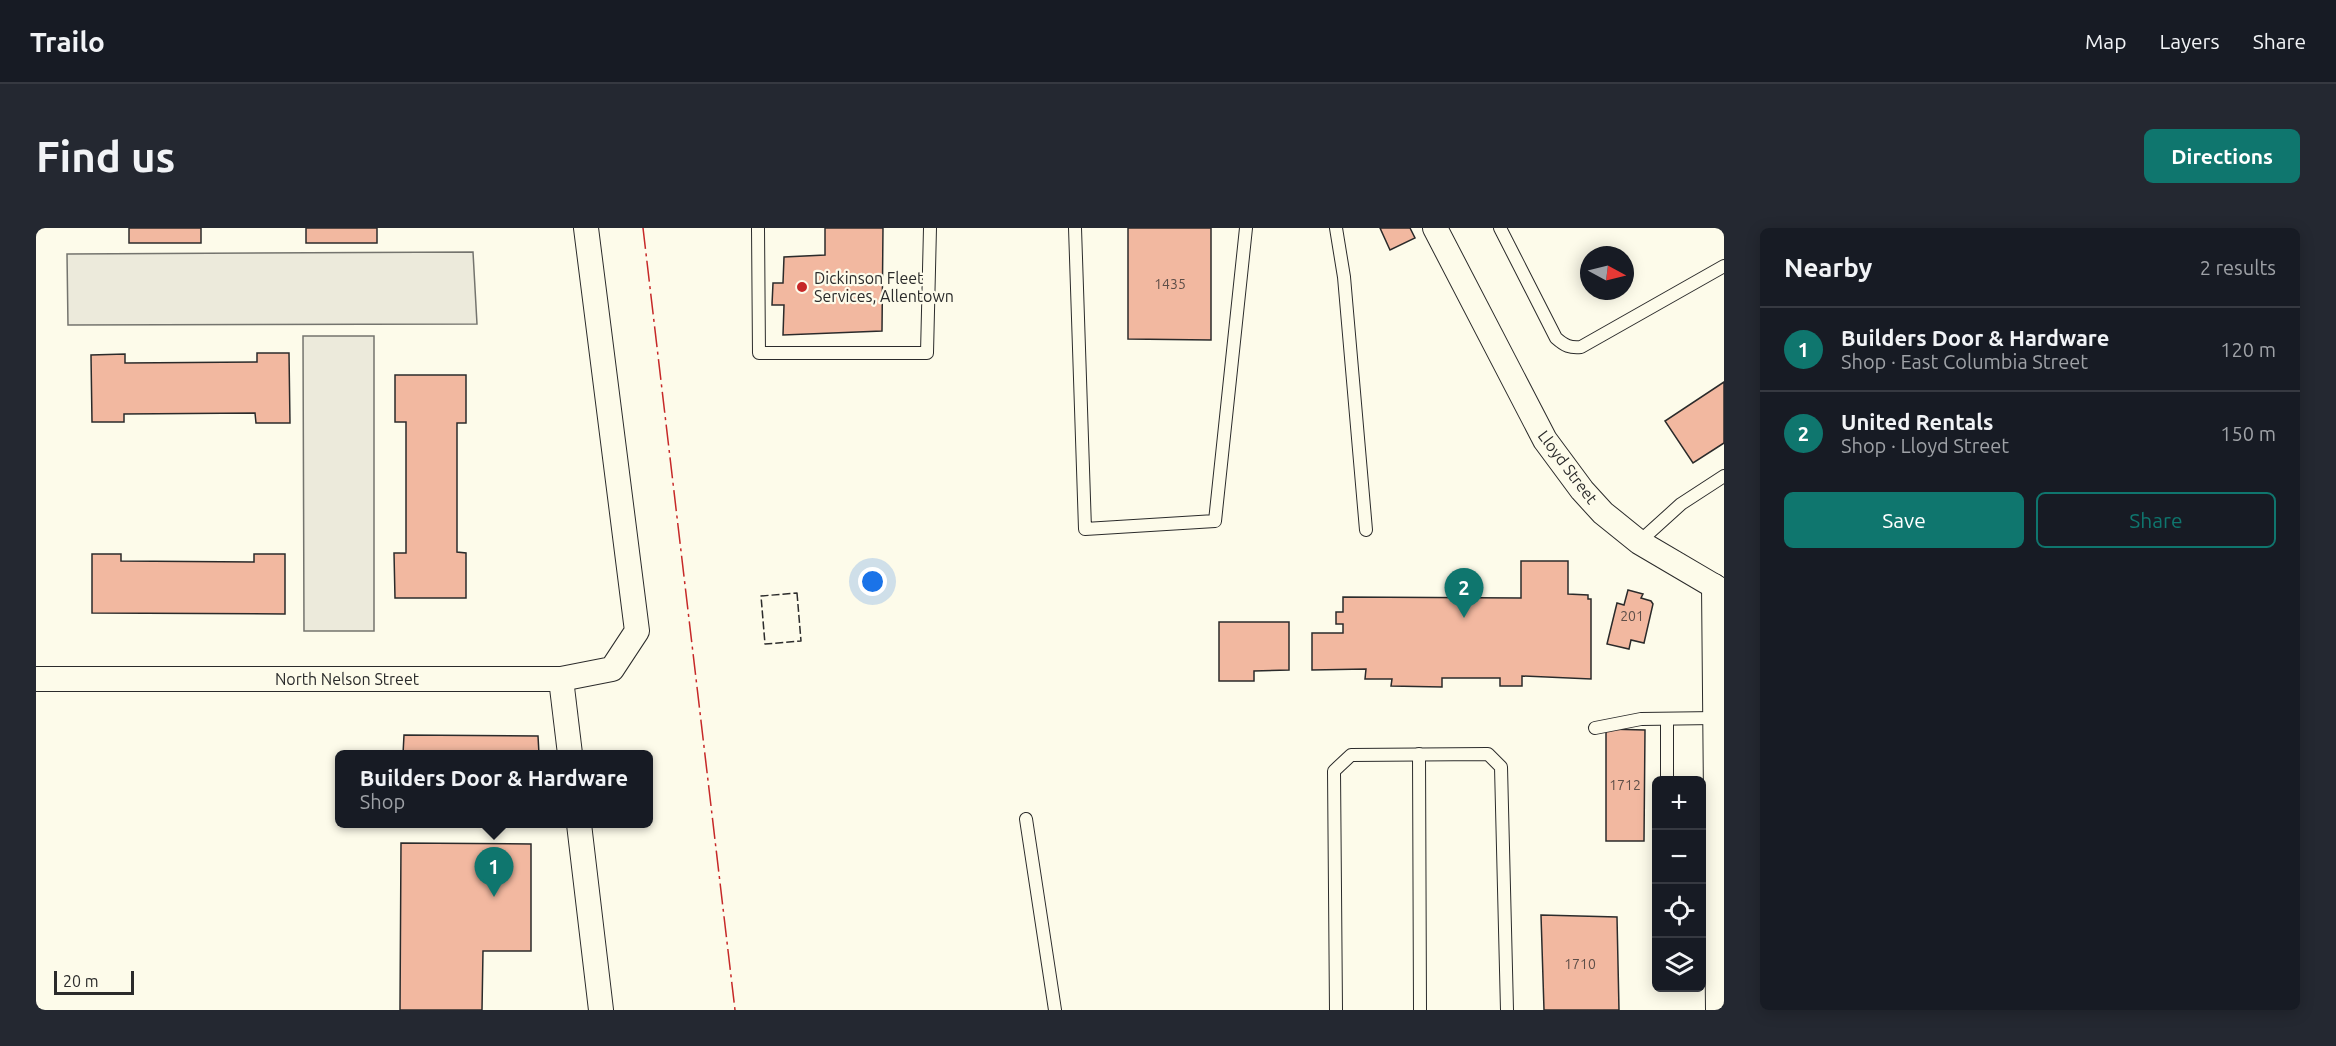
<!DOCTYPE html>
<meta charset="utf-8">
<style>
body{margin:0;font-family:Ubuntu,sans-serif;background:#242831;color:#f1f3f6}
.controls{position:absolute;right:18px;bottom:18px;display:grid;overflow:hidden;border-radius:9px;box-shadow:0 3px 15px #0003}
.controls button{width:54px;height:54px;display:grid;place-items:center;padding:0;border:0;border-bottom:2px solid #363941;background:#171b24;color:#f1f3f6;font:30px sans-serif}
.compass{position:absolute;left:1544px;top:18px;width:54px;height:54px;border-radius:50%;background:#171b24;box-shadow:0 3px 15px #0003;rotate:97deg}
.scale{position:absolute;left:18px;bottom:15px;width:80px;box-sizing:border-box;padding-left:6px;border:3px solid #2b2b2b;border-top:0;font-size:16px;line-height:21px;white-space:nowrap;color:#2b2b2b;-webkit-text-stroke:4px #fdfbea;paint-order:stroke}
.you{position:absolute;left:837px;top:354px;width:21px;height:21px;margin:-15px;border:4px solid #fff;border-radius:50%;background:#1a73e8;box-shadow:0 0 0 9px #1a73e833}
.badge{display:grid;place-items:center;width:39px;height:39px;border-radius:50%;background:#0f766e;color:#fff;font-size:20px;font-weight:700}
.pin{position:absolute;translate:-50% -50px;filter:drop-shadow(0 2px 3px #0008)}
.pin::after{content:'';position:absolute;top:32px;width:21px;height:18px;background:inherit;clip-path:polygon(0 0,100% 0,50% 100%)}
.popup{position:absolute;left:299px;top:522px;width:318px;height:78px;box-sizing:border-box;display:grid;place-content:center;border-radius:9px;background:#171b24;filter:drop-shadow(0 2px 4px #0005);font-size:20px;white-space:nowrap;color:#9ea1a6}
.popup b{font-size:22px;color:#f1f3f6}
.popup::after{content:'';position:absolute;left:50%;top:100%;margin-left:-12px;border:12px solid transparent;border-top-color:#171b24}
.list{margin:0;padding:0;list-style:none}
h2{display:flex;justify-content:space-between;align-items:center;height:78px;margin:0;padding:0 24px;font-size:26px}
h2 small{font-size:20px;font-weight:400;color:#9ea1a6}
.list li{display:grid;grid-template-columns:39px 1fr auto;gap:18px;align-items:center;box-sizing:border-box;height:84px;padding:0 24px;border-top:2px solid #363941}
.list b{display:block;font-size:22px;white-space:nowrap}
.list p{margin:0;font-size:20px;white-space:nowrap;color:#9ea1a6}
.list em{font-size:20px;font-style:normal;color:#9ea1a6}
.actions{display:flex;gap:12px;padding:18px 24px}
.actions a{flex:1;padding:14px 0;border:2px solid #0f766e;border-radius:9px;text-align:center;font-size:21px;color:#0f766e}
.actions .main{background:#0f766e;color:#fff}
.icon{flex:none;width:33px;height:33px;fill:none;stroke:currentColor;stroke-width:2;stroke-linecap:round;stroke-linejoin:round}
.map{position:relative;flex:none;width:1688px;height:782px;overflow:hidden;border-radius:9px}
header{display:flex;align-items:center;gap:36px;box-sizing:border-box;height:84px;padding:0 30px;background:#171b24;border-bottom:2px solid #363941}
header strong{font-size:28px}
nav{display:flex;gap:33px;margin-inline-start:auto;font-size:21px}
.intro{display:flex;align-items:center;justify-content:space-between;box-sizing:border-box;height:144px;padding:0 36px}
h1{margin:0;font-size:42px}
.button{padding:15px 27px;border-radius:9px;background:#0f766e;color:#fff;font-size:21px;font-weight:700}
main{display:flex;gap:36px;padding:0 36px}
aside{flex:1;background:#171b24;border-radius:9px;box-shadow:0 3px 15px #0003}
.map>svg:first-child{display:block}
.parking{fill:#eceadb;stroke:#74746e;stroke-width:1.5}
.building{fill:#f2b8a0;stroke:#2b2b2b;stroke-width:1.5}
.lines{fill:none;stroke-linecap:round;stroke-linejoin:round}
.lane-casing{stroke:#2b2b2b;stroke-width:14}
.street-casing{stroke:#2b2b2b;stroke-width:26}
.lane{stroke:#fdfbea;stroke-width:12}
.street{stroke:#fdfbea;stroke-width:24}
.fence{stroke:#2b2b2b;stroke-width:1.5;stroke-dasharray:8 3;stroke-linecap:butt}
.power{stroke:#c62828;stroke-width:1.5;stroke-dasharray:21 4.5 3 4.5;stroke-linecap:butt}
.poi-dot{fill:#c62828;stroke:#fdfbea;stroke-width:2}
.labels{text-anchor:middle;stroke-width:4.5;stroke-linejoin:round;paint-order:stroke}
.number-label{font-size:14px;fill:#5d4e48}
.poi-label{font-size:16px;fill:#2b2b2b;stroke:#fdfbea;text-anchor:start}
.street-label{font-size:16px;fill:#2b2b2b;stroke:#fdfbea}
</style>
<header>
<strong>Trailo</strong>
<nav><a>Map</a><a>Layers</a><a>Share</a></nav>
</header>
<div class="intro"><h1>Find us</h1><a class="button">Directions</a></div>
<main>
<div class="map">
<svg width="1688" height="782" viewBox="0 0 1688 782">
<rect width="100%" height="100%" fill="#fdfbea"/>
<g class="parking">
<polygon points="437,24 441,96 32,97 31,26"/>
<polygon points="267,108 338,108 338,403 268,403"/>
</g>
<g class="building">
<rect x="93" y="0" width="72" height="15"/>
<rect x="270" y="0" width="71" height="15"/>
<polygon points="789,0 847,0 846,103 747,107 748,77 736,77 737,55 747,55 748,29 789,27"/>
<polygon points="1092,0 1175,0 1175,112 1092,111"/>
<polygon points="1344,0 1374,0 1379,10 1354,22"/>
<polygon points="221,125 253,125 254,195 220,195 219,185 88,186 88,194 56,194 55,127 89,126 89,135 221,134"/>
<polygon points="359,147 430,147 430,195 421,195 421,324 430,325 430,370 359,370 358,325 370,325 370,194 359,194"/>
<polygon points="1688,154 1688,215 1657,235 1629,193"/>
<polygon points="56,326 85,326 85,333 218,334 218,326 249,326 249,386 56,385"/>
<polygon points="1485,333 1532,333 1532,366 1552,367 1552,371 1555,371 1555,451 1486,448 1486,458 1464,458 1464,450 1406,450 1406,459 1355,458 1356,451 1329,451 1330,441 1276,442 1276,405 1307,405 1307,396 1300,396 1300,384 1307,384 1307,369 1485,370"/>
<polygon points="1592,362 1607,366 1605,370 1615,373 1617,376 1608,415 1595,412 1593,421 1571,416 1581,375 1588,377"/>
<polygon points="1183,394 1253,394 1253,442 1218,443 1218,453 1183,453"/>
<polygon points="1570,501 1609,502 1608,613 1570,613"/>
<polygon points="368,507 502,508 503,526 367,526"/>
<polygon points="365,615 495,616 495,723 447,723 446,782 364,782"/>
<polygon points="1505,687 1581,689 1583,782 1508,782"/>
</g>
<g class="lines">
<defs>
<g id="lane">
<polyline points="722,0 723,125 891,125 894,0"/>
<polyline points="1039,0 1049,301 1179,293 1210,0"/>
<polyline points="1300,0 1308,49 1330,302"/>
<path d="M1464 0 1520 110C1529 118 1534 120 1545 119L1688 38"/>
<polyline points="1603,314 1645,276 1688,248"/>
<polyline points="1559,500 1605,491 1679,490"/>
<polyline points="1383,526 1384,782"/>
<polyline points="1631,552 1631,491"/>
<polyline points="990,591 1019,782"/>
<polyline points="1666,635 1681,634"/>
<polyline points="1300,782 1298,543 1315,527 1452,526 1465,539 1471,782"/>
</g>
<g id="street">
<polyline points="1399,0 1509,212 1546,262 1567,285 1603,314 1688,364"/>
<polyline points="1678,358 1682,782"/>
<polyline points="0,451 525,451 576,441 601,403 550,0"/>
<polyline points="525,451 534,526"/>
<polyline points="543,596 565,782"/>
</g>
</defs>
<use href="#lane" class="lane-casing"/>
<use href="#street" class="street-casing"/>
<use href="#lane" class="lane"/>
<use href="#street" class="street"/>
<polygon class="fence" points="761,365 765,413 729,416 725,368"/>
<polyline class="power" points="607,0 699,782"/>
</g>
<circle class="poi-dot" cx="766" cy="59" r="6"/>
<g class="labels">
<g class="number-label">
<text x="1134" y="61">1435</text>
<text x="1596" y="393">201</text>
<text x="1589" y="562">1712</text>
<text x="1544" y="741">1710</text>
</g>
<g class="poi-label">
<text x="778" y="56">Dickinson Fleet<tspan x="778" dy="18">Services, Allentown</tspan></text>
</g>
<g class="street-label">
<text transform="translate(1532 239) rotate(53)" y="6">Lloyd Street</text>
<text x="311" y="457">North Nelson Street</text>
</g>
</g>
</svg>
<div class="controls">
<button>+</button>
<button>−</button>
<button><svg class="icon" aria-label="locate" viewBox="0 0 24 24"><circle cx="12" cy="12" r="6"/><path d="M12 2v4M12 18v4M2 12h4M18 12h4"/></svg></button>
<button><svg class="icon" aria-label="layers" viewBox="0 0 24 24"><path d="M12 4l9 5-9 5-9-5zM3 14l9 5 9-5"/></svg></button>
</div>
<svg class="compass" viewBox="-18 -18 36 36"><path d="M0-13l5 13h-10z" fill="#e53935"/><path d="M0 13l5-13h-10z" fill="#9ea1a6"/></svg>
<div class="scale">20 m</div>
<div class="you"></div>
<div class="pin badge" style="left:458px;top:669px">1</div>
<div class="popup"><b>Builders Door &amp; Hardware</b>Shop</div>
<div class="pin badge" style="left:1428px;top:390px">2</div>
</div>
<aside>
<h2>Nearby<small>2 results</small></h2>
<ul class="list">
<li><span class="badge">1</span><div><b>Builders Door &amp; Hardware</b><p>Shop · East Columbia Street</p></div><em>120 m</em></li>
<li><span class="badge">2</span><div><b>United Rentals</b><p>Shop · Lloyd Street</p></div><em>150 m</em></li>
</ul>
<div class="actions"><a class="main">Save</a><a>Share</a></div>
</aside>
</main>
